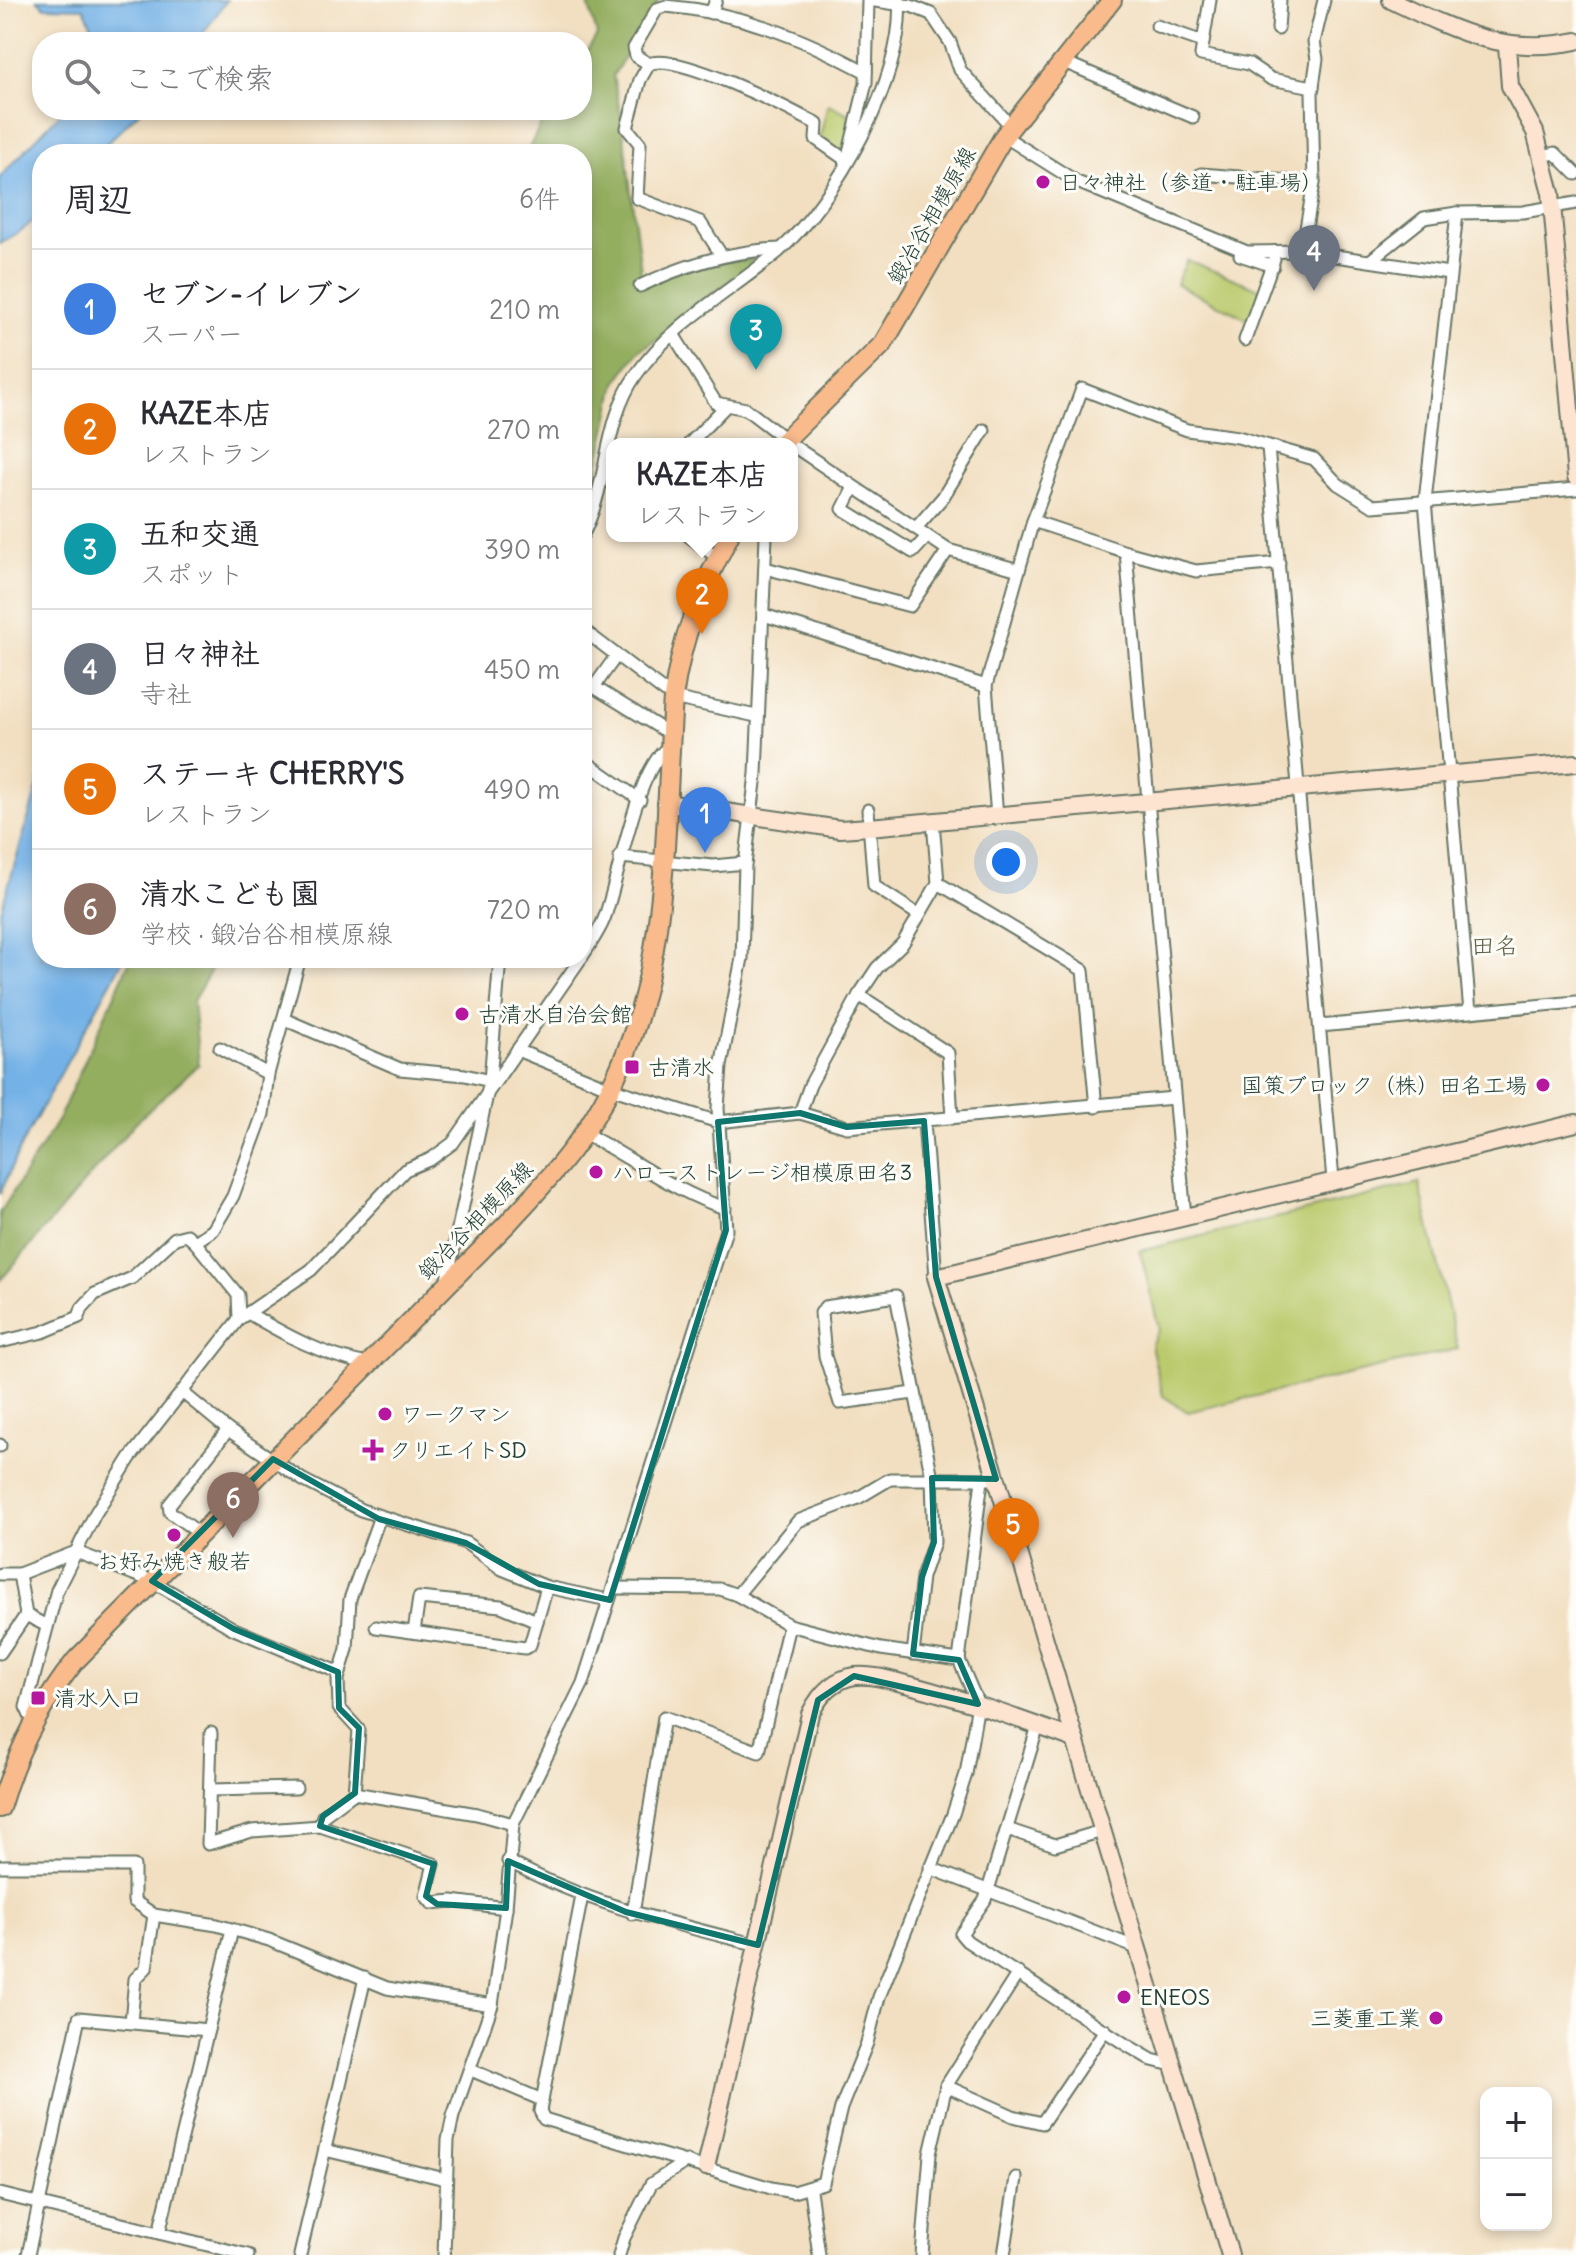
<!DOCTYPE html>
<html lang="ja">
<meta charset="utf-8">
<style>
body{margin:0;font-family:Delius,"Klee One",sans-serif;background:#f7f7f7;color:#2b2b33}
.controls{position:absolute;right:24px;bottom:24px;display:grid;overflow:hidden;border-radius:16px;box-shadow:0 4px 12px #0003}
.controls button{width:72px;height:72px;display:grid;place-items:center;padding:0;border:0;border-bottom:2px solid #e1e1e2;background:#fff;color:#2b2b33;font:40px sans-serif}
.you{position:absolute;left:1006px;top:862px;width:28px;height:28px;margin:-20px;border:6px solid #fff;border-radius:50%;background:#1a73e8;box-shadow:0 0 0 12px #1a73e833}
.badge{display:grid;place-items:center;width:52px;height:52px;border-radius:50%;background:#b5179e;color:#fff;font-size:26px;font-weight:700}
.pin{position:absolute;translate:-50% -66px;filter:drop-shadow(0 2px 4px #0008)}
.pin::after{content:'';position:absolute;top:42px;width:28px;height:24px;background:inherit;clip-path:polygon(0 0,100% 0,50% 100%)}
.popup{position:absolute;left:606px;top:438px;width:192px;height:104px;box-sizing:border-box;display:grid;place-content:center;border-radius:16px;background:#fff;filter:drop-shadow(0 2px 6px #0005);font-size:26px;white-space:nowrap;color:#7c7c81}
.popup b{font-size:30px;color:#2b2b33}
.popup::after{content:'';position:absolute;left:50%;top:100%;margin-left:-16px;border:16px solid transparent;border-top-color:#fff}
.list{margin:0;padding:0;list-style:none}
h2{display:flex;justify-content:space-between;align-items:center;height:104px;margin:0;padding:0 32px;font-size:34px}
h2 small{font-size:26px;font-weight:400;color:#7c7c81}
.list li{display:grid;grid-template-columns:52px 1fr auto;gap:24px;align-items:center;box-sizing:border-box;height:120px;padding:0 32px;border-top:2px solid #e1e1e2}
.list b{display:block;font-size:30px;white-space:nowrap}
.list p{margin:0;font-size:26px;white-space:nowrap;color:#7c7c81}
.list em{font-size:26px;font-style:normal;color:#7c7c81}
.icon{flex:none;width:44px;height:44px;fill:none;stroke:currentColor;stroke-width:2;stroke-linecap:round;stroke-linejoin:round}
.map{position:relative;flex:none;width:1576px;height:2255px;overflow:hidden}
.search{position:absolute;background:#fff;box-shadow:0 4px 12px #0003;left:32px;top:32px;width:560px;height:88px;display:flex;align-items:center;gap:20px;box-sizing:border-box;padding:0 28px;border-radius:32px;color:#7c7c81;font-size:30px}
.panel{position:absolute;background:#fff;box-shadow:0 4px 12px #0003;left:32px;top:144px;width:560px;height:824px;border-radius:32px}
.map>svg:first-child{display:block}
.green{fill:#bbca6d;stroke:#6d8450;stroke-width:2}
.forest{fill:#94ae60;stroke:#5a764a;stroke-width:2}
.water{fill:#73b1e6;stroke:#49778d;stroke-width:2}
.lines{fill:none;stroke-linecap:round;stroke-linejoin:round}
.street-casing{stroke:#697665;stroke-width:15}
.secondary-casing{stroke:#697665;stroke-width:20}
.primary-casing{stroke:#697665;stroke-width:22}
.street{stroke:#fff;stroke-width:11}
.secondary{stroke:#fde4d1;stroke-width:16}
.primary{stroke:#fabb8c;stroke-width:18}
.marked{fill:none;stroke:#0f766e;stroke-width:6;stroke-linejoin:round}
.poi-dot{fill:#b5179e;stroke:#fdfcf7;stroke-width:3}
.labels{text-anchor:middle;stroke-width:6;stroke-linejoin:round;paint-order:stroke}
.poi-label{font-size:22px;fill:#1f3d34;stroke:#fdfcf7;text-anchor:start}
.street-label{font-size:22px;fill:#1f3d34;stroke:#fdfcf7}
.neighbourhood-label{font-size:24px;fill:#606348;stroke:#fdfcf7}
</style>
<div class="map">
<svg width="1576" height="2255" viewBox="0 0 1576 2255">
<rect width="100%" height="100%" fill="#fdfcf7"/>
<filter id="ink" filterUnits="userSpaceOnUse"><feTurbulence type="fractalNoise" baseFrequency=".0125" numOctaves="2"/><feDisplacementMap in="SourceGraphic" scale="16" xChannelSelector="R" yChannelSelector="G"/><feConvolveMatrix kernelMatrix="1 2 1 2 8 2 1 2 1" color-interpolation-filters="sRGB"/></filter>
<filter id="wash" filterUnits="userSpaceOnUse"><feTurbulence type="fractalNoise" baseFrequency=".006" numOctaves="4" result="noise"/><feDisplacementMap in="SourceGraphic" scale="32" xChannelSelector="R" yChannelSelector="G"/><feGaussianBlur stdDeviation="1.8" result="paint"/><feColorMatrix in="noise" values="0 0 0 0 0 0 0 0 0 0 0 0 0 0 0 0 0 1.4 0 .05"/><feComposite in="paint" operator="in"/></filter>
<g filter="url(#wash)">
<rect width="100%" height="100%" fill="#f2dfc1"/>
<g class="green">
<polygon points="828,104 855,117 844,149 840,152 820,136"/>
<polygon points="1187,260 1262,290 1251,321 1176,284"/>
<polygon points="1419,1183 1458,1349 1188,1412 1163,1396 1151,1345 1159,1329 1140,1251"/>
</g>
<g class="forest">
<polygon points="587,0 659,0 613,76 622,121 642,279 694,261 764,260 697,303 671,330 639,351 616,383 599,462 597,497 582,526 582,154 526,154 548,110 582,110 582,59 597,35"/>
<polygon points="131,958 218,958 193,1001 199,1064 135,1123 0,1281 0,1213 59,1118"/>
</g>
<g class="water">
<polygon points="37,0 227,0 197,42 90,42 94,31 84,8 45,7"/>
<path d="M63 110H141L96 154H42C42 208 51 216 0 243V177Z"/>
<polygon points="42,772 42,958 124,958 20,1148 0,1194 0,914"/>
</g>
</g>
<g filter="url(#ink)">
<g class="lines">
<defs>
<g id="street">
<polyline points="1210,0 1201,55 1249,64 1271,79 1313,87"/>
<polyline points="711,13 716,0"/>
<polyline points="1157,26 1203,42"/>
<polyline points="1278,29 1280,0"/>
<polyline points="1064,62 1193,117"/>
<path d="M649 64 636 56 634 48 657 9 666 6C739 12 803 38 866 72"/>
<polyline points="1004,136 1077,182 1247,252 1302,251 1449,273"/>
<polyline points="849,152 866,83 868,0 911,6 931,14 950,42 960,70 1011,126"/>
<polyline points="1543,156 1555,153 1576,174"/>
<polyline points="1201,174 1314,183"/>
<polyline points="1302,251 1314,183 1312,93 1317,59 1314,42 1324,0"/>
<polyline points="1240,255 1273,266"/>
<path d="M722 256 700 222 637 198 640 144 627 128 640 80 649 64C675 51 789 109 817 124L816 139 846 160"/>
<polyline points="1371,260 1424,218 1457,213"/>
<path d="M640 286C686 264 730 251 780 249"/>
<polyline points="673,334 716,403 746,409 789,442"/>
<polyline points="1245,340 1274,259"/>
<polyline points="689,444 724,408"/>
<polyline points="792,445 948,550 1019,570"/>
<polyline points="1268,447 1333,1180"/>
<polyline points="853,489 843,509 913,552 927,537"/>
<polyline points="1033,521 1126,552 1196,571 1279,563"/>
<polyline points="916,528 943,497 984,430"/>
<path d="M582 536C609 486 603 422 636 375 672 323 730 292 778 252 834 203 906 76 899 0"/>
<polyline points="689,536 718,558"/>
<polyline points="1126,552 1185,1217"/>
<polyline points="765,568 910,606 948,550"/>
<polyline points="764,615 986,686"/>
<polyline points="582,629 673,698 756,716"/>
<polyline points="616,656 594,687 670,734"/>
<polyline points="582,759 640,800"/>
<polyline points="868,810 874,886 919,915"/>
<polyline points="997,816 986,686 1033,521 1082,389 1187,430 1238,437 1314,459 1338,484 1373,506 1576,489"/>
<polyline points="620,857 713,866 745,863"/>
<polyline points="938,883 1083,970 1096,1107"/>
<path d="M582 957C590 944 599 932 604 919 618 883 637 764 669 747"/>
<polyline points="859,995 948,1053 952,1118"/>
<polyline points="1470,1012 1425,501 1457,213 1523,212 1576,203"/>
<polyline points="286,1020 400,1069 465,1075 494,1082"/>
<polyline points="1320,1026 1576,1002"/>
<polyline points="220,1048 268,1074"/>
<polyline points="517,1050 610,1088 718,1122 800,1113 847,1127 1174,1098"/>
<polyline points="800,1113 810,1085 859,995 877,968 903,943 938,883 933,821"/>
<polyline points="924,1121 936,1277"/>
<path d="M584 1133C632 1158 674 1192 725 1208"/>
<polyline points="195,1242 238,1295 239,1319"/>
<polyline points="446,1284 490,1081 500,958"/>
<path d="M248 1313C287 1336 322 1355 367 1364"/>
<polyline points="0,1342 43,1332 79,1317 82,1308 95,1294 132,1278 175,1238 187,1235 195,1242 213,1230 233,1196 263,1114 268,1074 300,958"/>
<polyline points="182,1392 228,1430 303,1480 361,1510 466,1543 502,1569 547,1587 608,1600"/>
<polyline points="0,1445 0,1446"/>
<polyline points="199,1533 170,1512 169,1505 228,1430"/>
<polyline points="0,1574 19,1574 76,1552 152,1581 234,1629 340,1673"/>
<polyline points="19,1574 26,1615 47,1626"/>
<polyline points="614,1588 720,1589 737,1595 798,1521 858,1498 890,1479 996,1479"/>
<polyline points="376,1627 525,1648 530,1645 547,1587"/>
<polyline points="414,1632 419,1598 501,1606 537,1621"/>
<polyline points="0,1653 26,1615"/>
<polyline points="913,1654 922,1577 934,1542 932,1478 896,1296 825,1307 821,1313 825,1356 840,1403 914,1393"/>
<polyline points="959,1660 982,1480"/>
<polyline points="33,1722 26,1707 57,1590 95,1514 130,1458 239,1319 311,1270 405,1170 431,1159 453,1143 581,958"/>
<polyline points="1038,1726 985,1900 961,1934 967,1941 1125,2044 1152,2060 1172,2065"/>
<polyline points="211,1733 208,1844 252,1831 320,1826 434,1864 426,1896 432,1903 452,1901 506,1908"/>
<polyline points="210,1790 296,1788"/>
<polyline points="354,1793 359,1730 339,1708 338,1679 347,1649 350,1599 379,1519"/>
<polyline points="320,1826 323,1816 354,1793 477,1814 513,1824"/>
<polyline points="1007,1829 1055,1845 1102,1831"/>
<path d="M508 1861C587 1904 671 1923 758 1945"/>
<polyline points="0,1866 134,1866 134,1901 154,1915 217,1925 269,1940 387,1988 492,2005"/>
<polyline points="930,1868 1137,1948"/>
<polyline points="582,1896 540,2111 544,2119 771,2188 793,2192 823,2183 841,2108 867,2043 879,1997 953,1814 966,1774 978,1704 959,1660 881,1649 789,1625 737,1595"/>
<polyline points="633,1914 664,1717 759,1752 789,1625"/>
<polyline points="131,2022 135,1979 146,1968 154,1915"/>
<polyline points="471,2070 542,2100"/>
<polyline points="946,2086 1013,2116 1042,2123 1105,2030"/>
<polyline points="325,2150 445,2179"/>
<polyline points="810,2190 819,2255"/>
<polyline points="0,2194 248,2255"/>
<polyline points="159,2233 232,1930"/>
<polyline points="28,2255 79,2018 208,2030"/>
<polyline points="300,2255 365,1978"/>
<polyline points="444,2255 448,2140 453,2116 492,2005 506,1908 513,1824 583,1683 726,1230 718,1108 721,1066 742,958 745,865 756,774 766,536"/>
<polyline points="619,2255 624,2238 651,2184 687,2161"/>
<polyline points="922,2255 930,2154 946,2086 1018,1973"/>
<polyline points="1004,2255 1016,2178"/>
</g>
<g id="secondary">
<path d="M1391 0C1454 30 1504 56 1576 41"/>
<polyline points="1507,46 1510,86 1535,132 1551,193 1576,477"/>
<polyline points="666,803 840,829 869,827 1576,763"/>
<path d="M706 2167 810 1714C819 1696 833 1679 855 1676 873 1674 893 1681 910 1685 966 1700 1019 1719 1074 1739"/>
<polyline points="1230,2255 936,1277 1576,1123"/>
</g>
<g id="primary">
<polyline points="781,444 883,344 1004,136 1112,0"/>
<path d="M0 1808C16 1752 40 1705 76 1660L508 1223C539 1189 572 1155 596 1114 672 989 663 838 673 698 682 635 700 592 729 536"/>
</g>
</defs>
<use href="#street" class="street-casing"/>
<use href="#secondary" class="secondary-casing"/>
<use href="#primary" class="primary-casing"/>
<use href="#street" class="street"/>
<use href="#secondary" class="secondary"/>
<use href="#primary" class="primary"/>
</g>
</g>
<path class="marked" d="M800 1113 847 1127 924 1121 936 1277 996 1479 932 1478 934 1542 922 1577 913 1654 959 1660 978 1704 854 1676 818 1700 758 1945 626 1912 508 1861 506 1908 437 1904 426 1896 434 1864 320 1826 323 1816 355 1793 359 1728 339 1708 338 1672 234 1629 152 1581 273 1459 379 1519 466 1543 539 1584 610 1600 726 1230 718 1122Z"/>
<g class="poi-dot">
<circle cx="1043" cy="182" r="8"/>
<circle cx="462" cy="1014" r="8"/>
<rect x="624" y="1059" width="16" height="16" rx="4"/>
<circle cx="1543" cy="1085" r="8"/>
<circle cx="596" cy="1172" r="8"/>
<circle cx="385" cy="1414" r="8"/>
<path d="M369 1438h8v8h8v8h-8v8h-8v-8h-8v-8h8z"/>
<circle cx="174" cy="1535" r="8"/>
<rect x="30" y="1690" width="16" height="16" rx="4"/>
<circle cx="1124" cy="1997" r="8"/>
<circle cx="1436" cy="2018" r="8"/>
</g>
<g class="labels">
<g class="poi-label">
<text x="1059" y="190">日々神社（参道・駐車場）</text>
<text x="478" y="1022">古清水自治会館</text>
<text x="648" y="1075">古清水</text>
<text x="1527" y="1093" text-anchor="end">国策ブロック（株）田名工場</text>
<text x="612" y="1180">ハローストレージ相模原田名3</text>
<text x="401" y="1422">ワークマン</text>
<text x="389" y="1458">クリエイトSD</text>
<text x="174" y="1569" text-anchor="middle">お好み焼き般若</text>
<text x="54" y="1706">清水入口</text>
<text x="1140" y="2005">ENEOS</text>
<text x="1420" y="2026" text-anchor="end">三菱重工業</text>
</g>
<g class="street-label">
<text transform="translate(931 215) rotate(-60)" y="8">鍛冶谷相模原線</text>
<text transform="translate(475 1220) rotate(-46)" y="8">鍛冶谷相模原線</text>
</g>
<g class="neighbourhood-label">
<text x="1495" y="954">田名</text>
</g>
</g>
</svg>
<div class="controls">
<button>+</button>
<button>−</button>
</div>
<div class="you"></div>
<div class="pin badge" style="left:705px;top:853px;background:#3f7fe0">1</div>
<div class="pin badge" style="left:702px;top:634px;background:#e8710a">2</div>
<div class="popup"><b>KAZE本店</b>レストラン</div>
<div class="pin badge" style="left:756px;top:370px;background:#0f9aa8">3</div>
<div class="pin badge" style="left:1314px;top:291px;background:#6b7280">4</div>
<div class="pin badge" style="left:1013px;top:1564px;background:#e8710a">5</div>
<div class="pin badge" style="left:233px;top:1538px;background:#8d6e63">6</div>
<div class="search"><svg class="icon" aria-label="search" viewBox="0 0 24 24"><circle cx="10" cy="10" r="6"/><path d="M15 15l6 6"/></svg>ここで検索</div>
<section class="panel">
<h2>周辺<small>6件</small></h2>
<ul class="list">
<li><span class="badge" style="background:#3f7fe0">1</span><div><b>セブン-イレブン</b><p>スーパー</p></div><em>210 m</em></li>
<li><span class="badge" style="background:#e8710a">2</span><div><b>KAZE本店</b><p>レストラン</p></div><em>270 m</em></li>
<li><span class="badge" style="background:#0f9aa8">3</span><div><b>五和交通</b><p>スポット</p></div><em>390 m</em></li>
<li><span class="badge" style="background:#6b7280">4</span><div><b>日々神社</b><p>寺社</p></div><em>450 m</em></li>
<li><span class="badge" style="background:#e8710a">5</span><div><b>ステーキ CHERRY'S</b><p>レストラン</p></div><em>490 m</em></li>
<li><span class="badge" style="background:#8d6e63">6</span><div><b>清水こども園</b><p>学校 · 鍛冶谷相模原線</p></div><em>720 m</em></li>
</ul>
</section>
</div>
